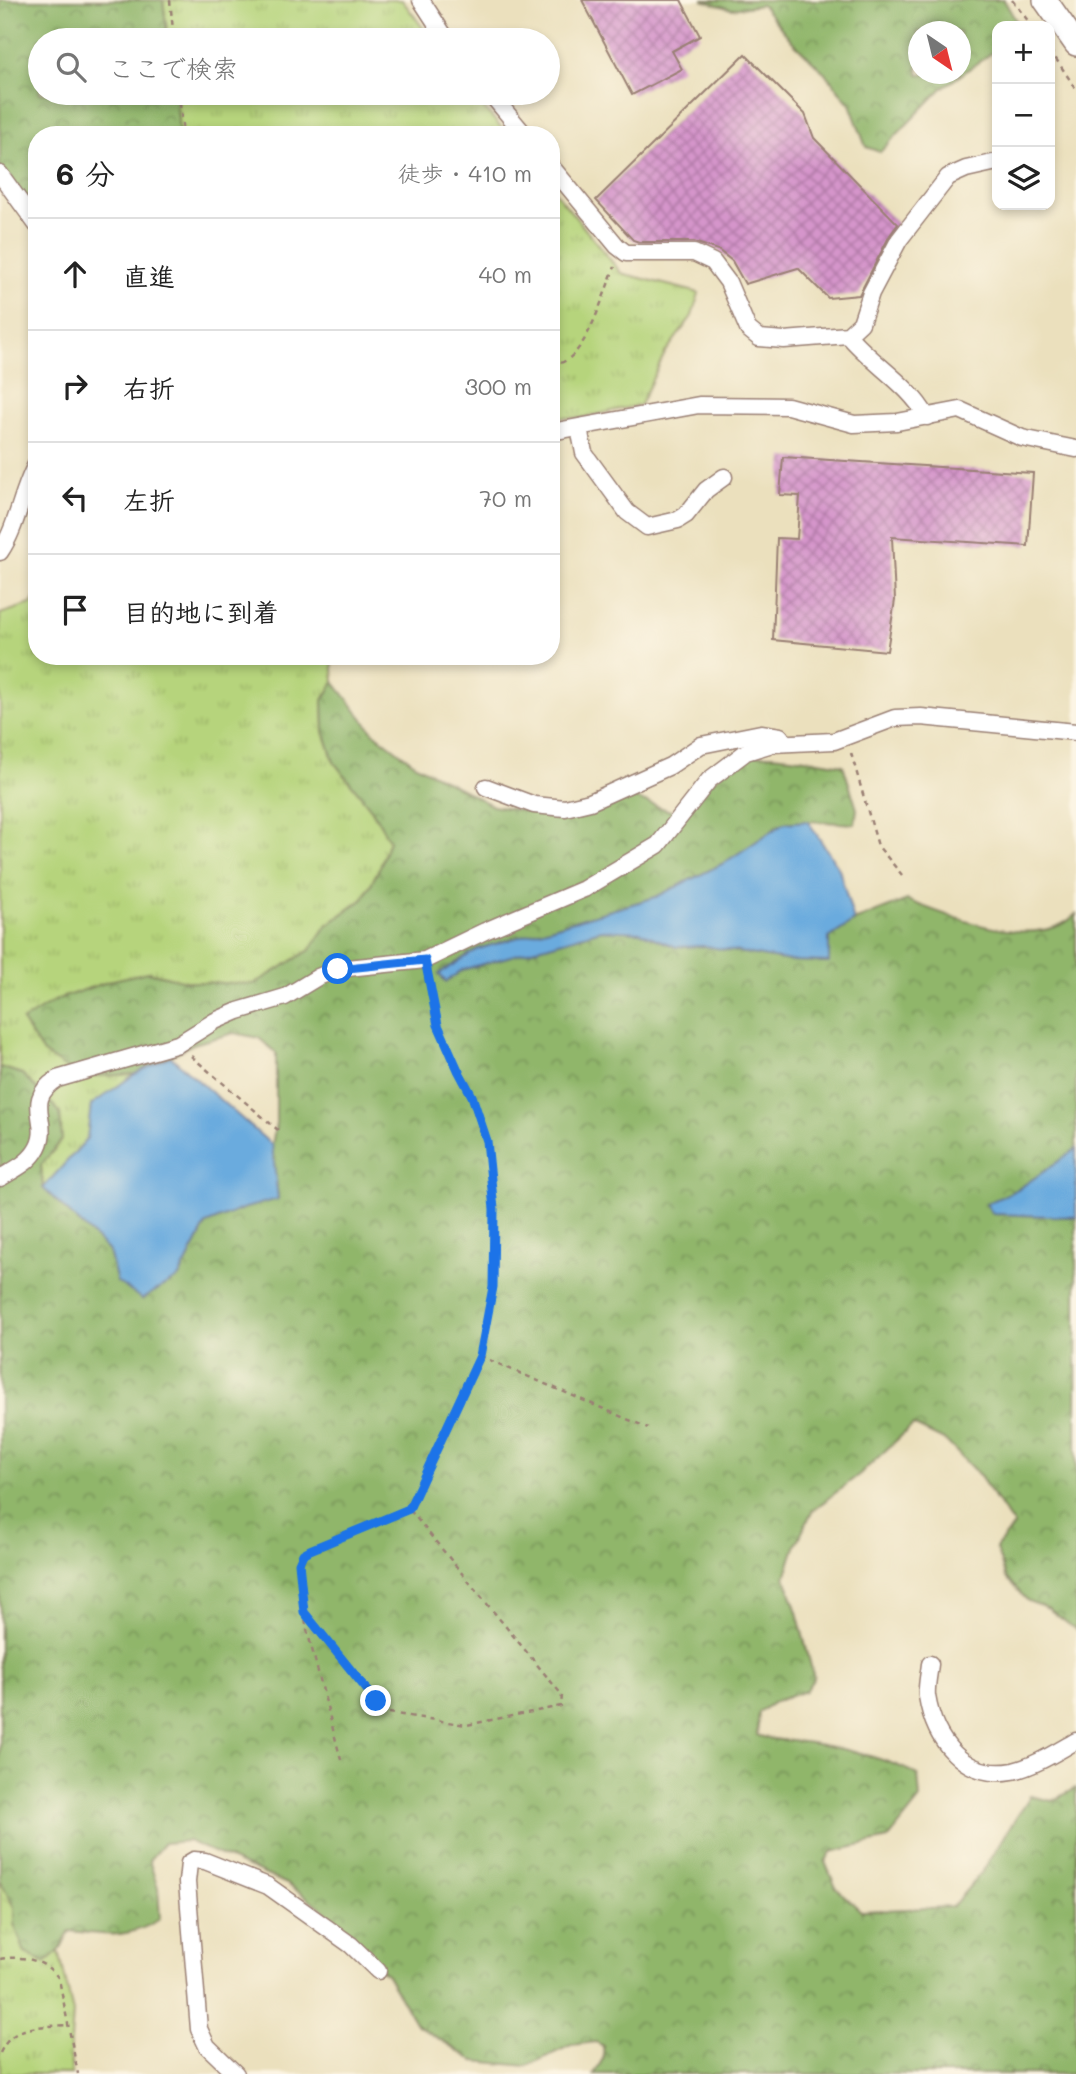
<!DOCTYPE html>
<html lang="ja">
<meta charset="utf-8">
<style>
body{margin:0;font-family:Mali,"Klee One",sans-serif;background:#f6f6f6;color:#222}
.controls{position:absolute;right:21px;top:21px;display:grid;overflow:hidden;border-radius:14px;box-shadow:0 4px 10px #0003}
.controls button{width:63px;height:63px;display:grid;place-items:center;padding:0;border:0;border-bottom:2px solid #e0e0e0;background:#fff;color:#222;font:35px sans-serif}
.compass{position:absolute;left:908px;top:21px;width:63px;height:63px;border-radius:50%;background:#fff;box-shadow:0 4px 10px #0003;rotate:145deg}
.stop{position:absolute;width:21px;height:21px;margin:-16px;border:5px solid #1a73e8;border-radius:50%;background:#fff}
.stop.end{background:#1a73e8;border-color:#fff;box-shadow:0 2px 7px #0008}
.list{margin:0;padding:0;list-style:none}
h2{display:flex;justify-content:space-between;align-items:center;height:91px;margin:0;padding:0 28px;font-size:30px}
h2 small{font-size:23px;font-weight:400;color:#767676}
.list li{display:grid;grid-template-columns:46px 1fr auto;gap:21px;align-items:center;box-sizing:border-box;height:112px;padding:0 28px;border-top:2px solid #e0e0e0}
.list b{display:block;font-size:26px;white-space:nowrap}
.list em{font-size:23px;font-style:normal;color:#767676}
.icon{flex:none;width:38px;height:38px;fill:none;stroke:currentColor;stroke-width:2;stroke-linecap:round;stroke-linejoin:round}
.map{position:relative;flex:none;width:1076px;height:2074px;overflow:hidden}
.search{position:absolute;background:#fff;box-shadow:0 4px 10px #0003;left:28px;top:28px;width:532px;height:77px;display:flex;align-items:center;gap:18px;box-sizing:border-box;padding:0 24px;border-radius:38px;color:#767676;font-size:26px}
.panel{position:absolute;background:#fff;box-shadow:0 4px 10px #0003;left:28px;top:126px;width:532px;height:539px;border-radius:28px}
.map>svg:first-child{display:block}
.grass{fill:url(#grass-tufts);stroke:#807a53;stroke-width:2}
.forest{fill:url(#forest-crowns);stroke:#6d6a4b;stroke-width:2;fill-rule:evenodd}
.water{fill:#6babde;stroke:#5a6584;stroke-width:2}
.building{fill:url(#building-cross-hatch)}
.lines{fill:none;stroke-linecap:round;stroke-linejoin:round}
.minor-casing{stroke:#9a8074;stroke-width:19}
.highway-casing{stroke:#9a8074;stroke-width:26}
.path{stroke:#9a8074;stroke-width:2.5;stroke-dasharray:5 5;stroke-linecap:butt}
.minor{stroke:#fff;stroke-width:16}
.highway{stroke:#fff;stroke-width:23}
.route{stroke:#1a73e8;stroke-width:9}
</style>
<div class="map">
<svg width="1076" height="2074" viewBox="0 0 1076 2074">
<defs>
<pattern id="grass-tufts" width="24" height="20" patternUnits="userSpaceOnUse" patternTransform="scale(1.75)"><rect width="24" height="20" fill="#b6d47b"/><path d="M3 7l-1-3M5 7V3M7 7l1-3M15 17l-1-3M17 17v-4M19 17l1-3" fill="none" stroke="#9eb66a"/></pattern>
<pattern id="forest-crowns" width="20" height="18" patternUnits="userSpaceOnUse" patternTransform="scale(1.75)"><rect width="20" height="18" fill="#90b66b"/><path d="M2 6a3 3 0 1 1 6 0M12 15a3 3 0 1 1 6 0" fill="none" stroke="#789358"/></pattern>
<pattern id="building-cross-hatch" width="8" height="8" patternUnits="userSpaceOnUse" patternTransform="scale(1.75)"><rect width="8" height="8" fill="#d595cb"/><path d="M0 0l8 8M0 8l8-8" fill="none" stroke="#af79a5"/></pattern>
</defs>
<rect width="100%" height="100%" fill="#fcf5e5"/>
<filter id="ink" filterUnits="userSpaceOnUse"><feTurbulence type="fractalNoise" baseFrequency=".0143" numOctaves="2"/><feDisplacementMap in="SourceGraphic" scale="14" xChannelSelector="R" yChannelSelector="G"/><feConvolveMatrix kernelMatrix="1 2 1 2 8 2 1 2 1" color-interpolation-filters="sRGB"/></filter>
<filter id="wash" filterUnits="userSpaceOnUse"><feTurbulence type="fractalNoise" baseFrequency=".00686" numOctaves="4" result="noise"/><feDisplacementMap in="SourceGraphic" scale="28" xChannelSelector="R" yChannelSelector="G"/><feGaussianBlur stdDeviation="1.57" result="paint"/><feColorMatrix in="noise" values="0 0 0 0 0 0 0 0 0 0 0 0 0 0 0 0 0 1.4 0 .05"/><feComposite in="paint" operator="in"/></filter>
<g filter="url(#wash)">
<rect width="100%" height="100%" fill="#ebe0bd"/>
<g class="grass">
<polygon points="163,0 402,0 432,40 168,40"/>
<polygon points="176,93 470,93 508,135 179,135"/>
<polygon points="551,187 621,273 699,293 692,316 665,353 640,405 580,418 551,417"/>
<polygon points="37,595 37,656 217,656 219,662 228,656 332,656 334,682 323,700 324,731 334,762 372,810 389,840 380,867 363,899 326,926 310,950 254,984 190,982 148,972 80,1077 135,1074 91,1105 87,1139 43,1188 41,1165 62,1140 22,1074 0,1067 0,614 31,604"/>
<polygon points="0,1880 14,1907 14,1924 45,1963 59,1951 73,2013 70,2054 72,2074 0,2074"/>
</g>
<g class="forest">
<polygon points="0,0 163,0 168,40 40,40 40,93 176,93 179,135 37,135 37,218 0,182"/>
<path d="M702 0H1004L1019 26H997V49L941 89 880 152 866 147 850 104 824 72 792 41 762 5 731 9ZM918 32H960V74H918Z"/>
<path d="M334 682 374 733 416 765 493 806 570 818 603 810 628 796 679 814C701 793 722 767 751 756 765 751 826 762 843 765L857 809 855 824 808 821 784 823 724 863 656 897 478 949 439 974 446 982 462 970 601 930 640 932 676 947 704 946 790 961 829 962V938L854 921 907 900C950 917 1038 953 1076 914V1149L1020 1188 987 1205 993 1214 1076 1217V1630L1049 1609 1028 1601 1006 1578 996 1548 1014 1526 979 1475 946 1441 913 1425 861 1473 812 1511 795 1547 785 1577 797 1612 814 1678 805 1691 774 1702 759 1712 757 1735C775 1742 793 1740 811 1743 847 1749 886 1758 918 1775L920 1799 888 1839 831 1852 825 1862 836 1888 861 1911 952 1907 982 1872 1030 1796 1052 1801 1076 1788V2074H594L604 2057 603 2046 596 2042 571 2045 527 2066 474 2061 416 2024 387 1975 362 1952 322 1908 287 1884 188 1841 164 1843 149 1860 158 1888 160 1919C127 1940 106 1935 70 1931L59 1951 45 1963 25 1953 14 1924V1907L0 1880V1067L22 1074 60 1112 62 1140 41 1165 43 1188 109 1251 117 1282 179 1277 206 1224 242 1209 278 1198 272 1145 276 1123V1053L259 1038 234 1033 193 1044 135 1074 80 1077 43 1053 22 1021 58 999 113 980 148 972 190 982 254 984 310 950 326 926 363 899 380 867 389 840 372 810 334 762 324 731 323 700Z"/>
</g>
<g class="water">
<polygon points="808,821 839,869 854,921 829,938 829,962 790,961 704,946 676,947 640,932 601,930 462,970 446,982 439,974 478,949 656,897 724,863 784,823"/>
<polygon points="170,1056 272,1145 278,1199 242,1209 206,1224 179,1277 142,1299 117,1282 109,1251 43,1188 87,1139 91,1105 135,1074"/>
<polygon points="1076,1149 1076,1217 993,1214 986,1204 1020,1188"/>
</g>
<g id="blocks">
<g class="building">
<polygon points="582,0 681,0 700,36 672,51 682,69 632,95"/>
<polygon points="745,54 805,114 814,138 898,224 890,235 859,295 828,298 798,268 745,284 732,261 718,250 694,242 639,242 633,240 596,200"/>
<polygon points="783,457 1033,473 1028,546 892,537 895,600 887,651 773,640 777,538 797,539 800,496 780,495"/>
</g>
</g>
</g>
<g filter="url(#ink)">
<use href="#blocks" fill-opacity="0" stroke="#9a8074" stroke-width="2"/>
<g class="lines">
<defs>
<g id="minor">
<polyline points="421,0 447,40"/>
<polyline points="490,93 525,135"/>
<polyline points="551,166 617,246 626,253 694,253 713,262 728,282 748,329 759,338 784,340 848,335 861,323 871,293 899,240 948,177 966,169 997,162"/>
<polyline points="0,174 37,225"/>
<path d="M848 335C872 364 909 384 927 417"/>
<polyline points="579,428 584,453 627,512 647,527 678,520 686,515 706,490 724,477"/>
<polyline points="551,432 699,405 788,406 854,424 897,422 960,410 1022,438 1076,449"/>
<path d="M0 552C18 526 21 491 37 463"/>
<polyline points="486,787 534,805 565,808 590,802 670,766 701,745 761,733 780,736 784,741"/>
<path d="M0 1178C12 1171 27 1164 35 1152 55 1123 20 1103 57 1079L178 1044 215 1021 238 1011 285 997 318 977 338 969 425 960 485 931 584 889 658 845 709 780 746 752 772 744 834 741 895 718 921 717 1076 732"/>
<path d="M930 1664C929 1674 926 1686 927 1696 934 1740 964 1780 1013 1771 1035 1766 1056 1752 1076 1741"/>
<polyline points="236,2074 207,2046 199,2029 187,1882 189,1863 194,1860 205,1861 268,1886 351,1945 378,1971"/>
</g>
<polyline id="highway" points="1045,0 1076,44"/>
</defs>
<use href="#minor" class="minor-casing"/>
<use href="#highway" class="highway-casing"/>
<g class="path">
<polyline points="170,0 174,40"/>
<polyline points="1012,0 1032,26"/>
<polyline points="1050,50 1076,89"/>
<polyline points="179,93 183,135"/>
<path d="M551 364C585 368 603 292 615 267"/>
<polyline points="851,753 878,846 902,875"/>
<polyline points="191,1056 278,1130"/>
<polyline points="480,1356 648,1428"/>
<polyline points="305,1614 376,1701 389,1713 467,1725 561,1706 562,1695 409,1509"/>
<polyline points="341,1760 306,1626 299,1563 303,1554 310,1550 409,1509 480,1356 493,1287 494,1209 487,1141 473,1096 458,1070 438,1025 427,977"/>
<path d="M0 1959C23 1955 46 1960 59 1979L78 2074"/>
<path d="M0 2053C13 2024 39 2027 67 2025"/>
</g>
<use href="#minor" class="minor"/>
<use href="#highway" class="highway"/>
</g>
</g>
<g class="lines" filter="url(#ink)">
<polyline class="route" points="338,969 425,960 438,1025 458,1070 472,1096 487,1141 494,1209 493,1287 480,1356 409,1509 310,1550 303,1554 299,1563 304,1612 376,1701"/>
</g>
</svg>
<div class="controls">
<button>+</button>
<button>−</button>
<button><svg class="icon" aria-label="layers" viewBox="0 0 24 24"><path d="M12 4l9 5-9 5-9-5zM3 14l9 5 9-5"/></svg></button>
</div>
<svg class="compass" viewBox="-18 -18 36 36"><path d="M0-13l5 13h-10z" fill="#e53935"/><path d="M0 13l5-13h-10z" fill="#767676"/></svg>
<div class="stop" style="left:338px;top:969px"></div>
<div class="stop end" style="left:376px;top:1701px"></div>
<div class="search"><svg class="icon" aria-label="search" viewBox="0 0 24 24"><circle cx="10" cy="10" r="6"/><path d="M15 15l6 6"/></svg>ここで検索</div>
<section class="panel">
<h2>6 分<small>徒歩 · 410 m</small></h2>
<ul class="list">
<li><svg class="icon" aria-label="ahead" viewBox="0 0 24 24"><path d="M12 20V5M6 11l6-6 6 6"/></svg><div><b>直進</b></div><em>40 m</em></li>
<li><svg class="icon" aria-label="right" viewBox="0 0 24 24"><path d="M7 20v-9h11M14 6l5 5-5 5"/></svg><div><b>右折</b></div><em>300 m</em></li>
<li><svg class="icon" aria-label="left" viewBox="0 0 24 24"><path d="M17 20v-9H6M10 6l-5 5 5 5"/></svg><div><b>左折</b></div><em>70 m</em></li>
<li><svg class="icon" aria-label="arrive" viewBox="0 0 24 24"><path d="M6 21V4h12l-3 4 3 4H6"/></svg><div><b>目的地に到着</b></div></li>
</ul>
</section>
</div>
